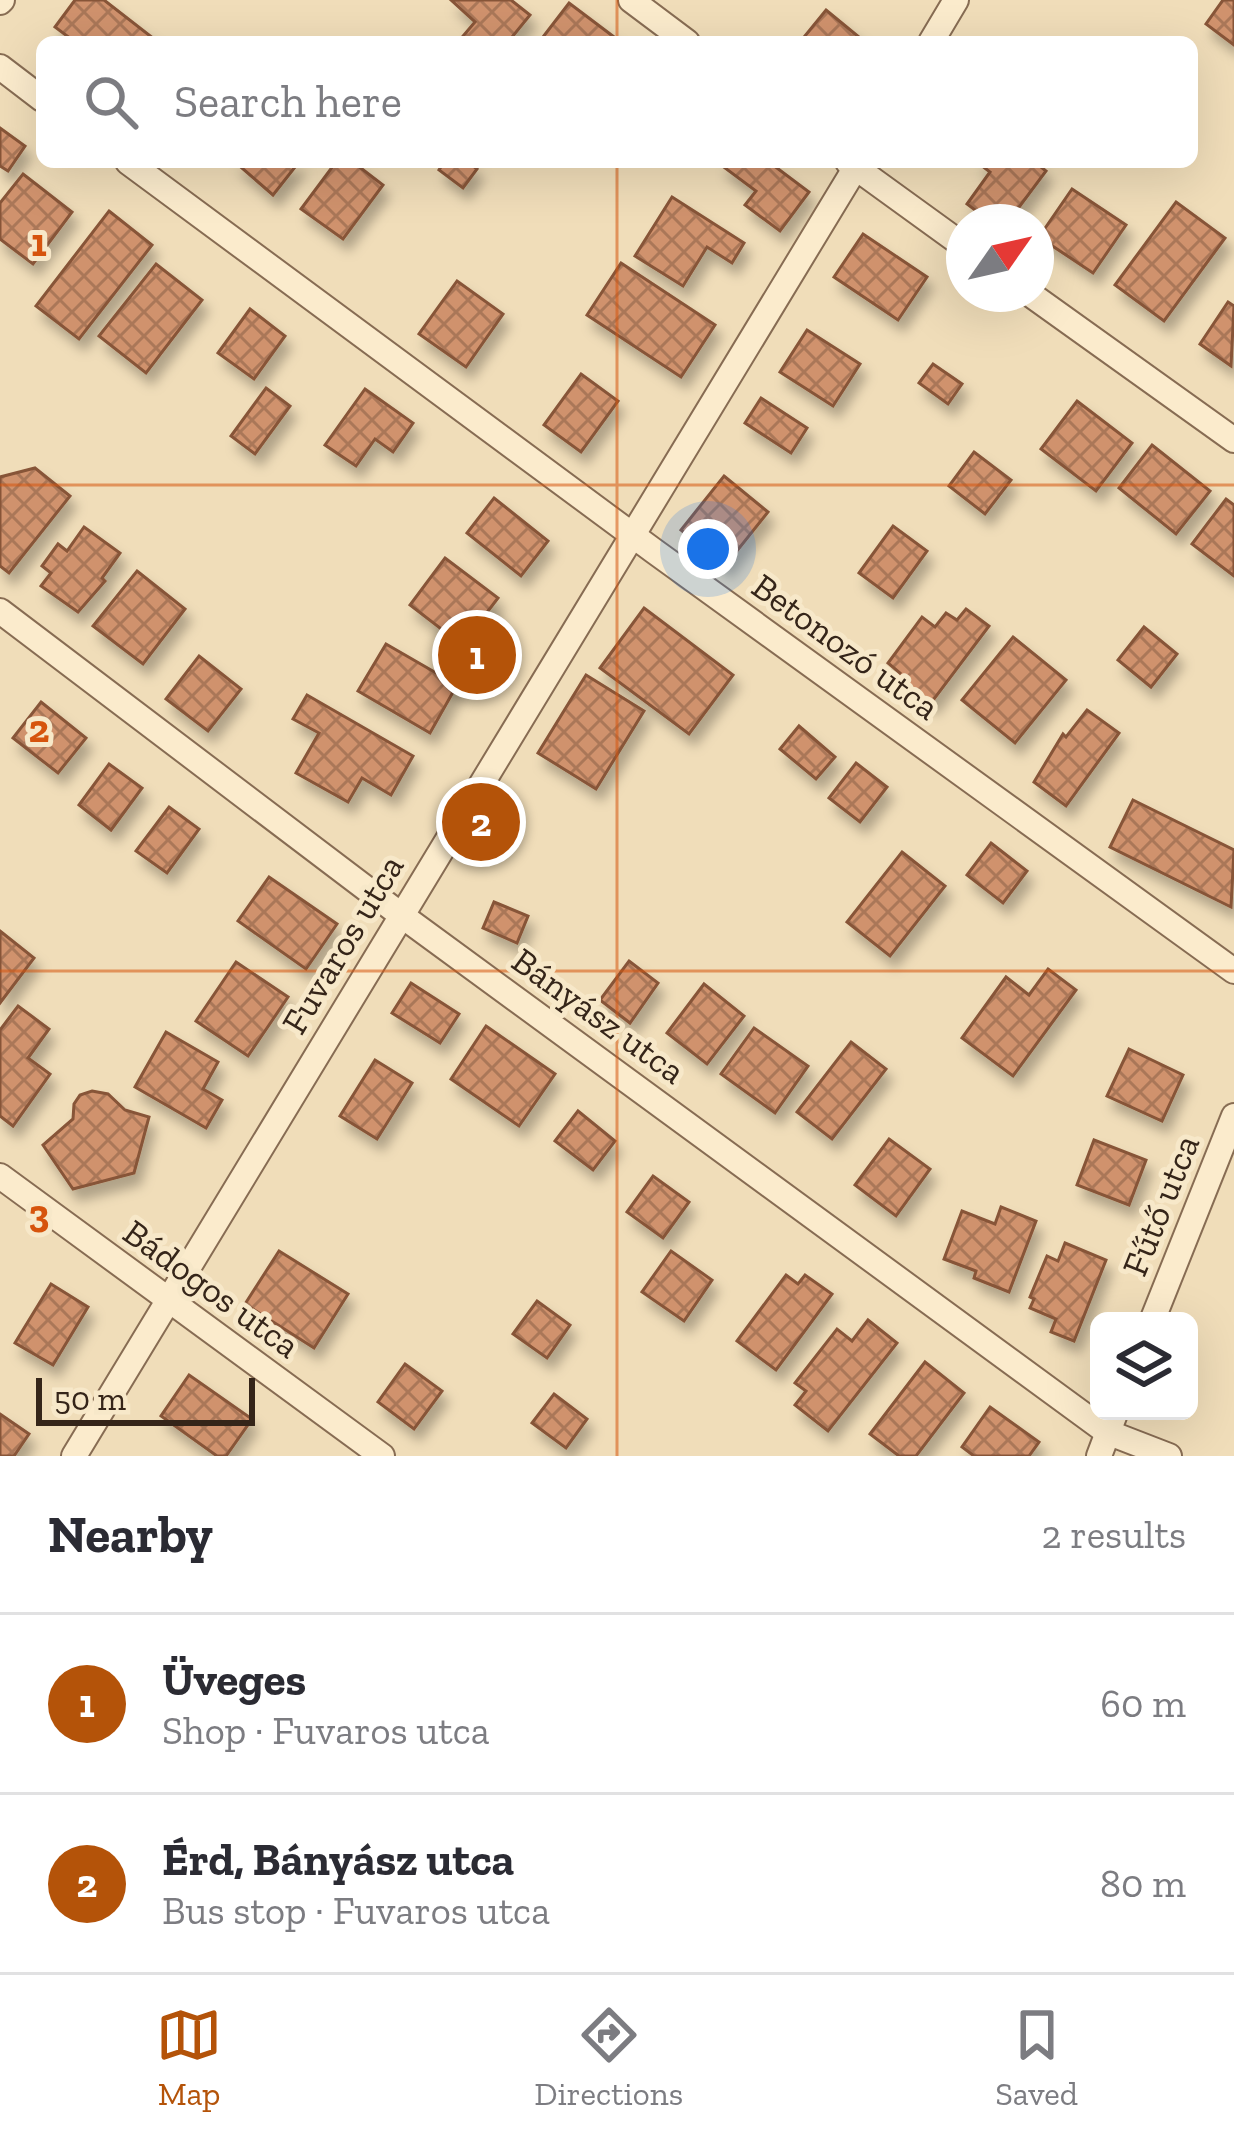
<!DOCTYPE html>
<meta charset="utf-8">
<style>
body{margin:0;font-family:"Zilla Slab",serif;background:#f7f7f7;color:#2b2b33}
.controls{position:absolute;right:36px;bottom:36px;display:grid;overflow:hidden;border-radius:18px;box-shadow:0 12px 48px #0002}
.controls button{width:108px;height:108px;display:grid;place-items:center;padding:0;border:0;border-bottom:3px solid #e1e1e2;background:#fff;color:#2b2b33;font:60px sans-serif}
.compass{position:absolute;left:946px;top:204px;width:108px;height:108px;border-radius:50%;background:#fff;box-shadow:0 12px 48px #0002;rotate:56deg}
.scale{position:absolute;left:36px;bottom:30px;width:219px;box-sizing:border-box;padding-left:12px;border:6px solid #352519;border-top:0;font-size:33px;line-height:42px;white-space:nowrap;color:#352519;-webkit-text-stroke:9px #f7e8c9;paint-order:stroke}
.you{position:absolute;left:708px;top:549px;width:42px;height:42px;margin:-30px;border:9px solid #fff;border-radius:50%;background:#1a73e8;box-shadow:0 0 0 18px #1a73e833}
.badge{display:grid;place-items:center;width:78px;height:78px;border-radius:50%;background:#b45309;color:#fff;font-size:39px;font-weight:700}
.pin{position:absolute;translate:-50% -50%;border:6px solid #fff;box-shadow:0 3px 12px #0006}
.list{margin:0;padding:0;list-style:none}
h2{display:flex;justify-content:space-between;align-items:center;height:156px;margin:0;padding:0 48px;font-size:51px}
h2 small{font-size:39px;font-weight:400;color:#7c7c81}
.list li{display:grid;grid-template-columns:78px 1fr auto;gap:36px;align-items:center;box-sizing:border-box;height:180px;padding:0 48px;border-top:3px solid #e1e1e2}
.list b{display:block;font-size:45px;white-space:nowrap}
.list p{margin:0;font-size:39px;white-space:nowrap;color:#7c7c81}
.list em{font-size:39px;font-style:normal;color:#7c7c81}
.icon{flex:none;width:66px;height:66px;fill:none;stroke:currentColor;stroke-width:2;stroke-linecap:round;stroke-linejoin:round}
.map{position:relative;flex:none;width:1234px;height:1456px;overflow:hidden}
.search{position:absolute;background:#fff;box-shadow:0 12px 48px #0002;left:36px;right:36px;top:36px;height:132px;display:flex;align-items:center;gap:30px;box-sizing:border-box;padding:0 42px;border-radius:18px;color:#7c7c81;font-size:45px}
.sheet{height:516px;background:#fff}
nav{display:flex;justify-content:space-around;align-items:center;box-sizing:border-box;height:168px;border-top:3px solid #e1e1e2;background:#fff;font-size:33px;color:#7c7c81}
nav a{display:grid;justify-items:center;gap:6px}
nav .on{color:#b45309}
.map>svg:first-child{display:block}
.building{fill:url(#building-cross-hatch);stroke:#875438;stroke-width:3;filter:url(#shadow)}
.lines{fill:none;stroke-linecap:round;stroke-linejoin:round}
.street-casing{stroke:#876c53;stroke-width:28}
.street{stroke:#fbebcc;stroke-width:24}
.grid{fill:none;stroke:#d6540d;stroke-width:3;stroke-opacity:0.55}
.labels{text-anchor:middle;stroke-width:10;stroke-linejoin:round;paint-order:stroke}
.street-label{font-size:36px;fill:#352519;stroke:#f7e8c9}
.grid-label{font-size:39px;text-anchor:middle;font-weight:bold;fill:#d6540d;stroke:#f7e8c9;stroke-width:10;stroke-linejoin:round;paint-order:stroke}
</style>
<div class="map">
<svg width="1234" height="1456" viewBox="0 0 1234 1456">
<defs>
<pattern id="building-cross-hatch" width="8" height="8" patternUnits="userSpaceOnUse" patternTransform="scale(3)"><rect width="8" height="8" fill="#d0926d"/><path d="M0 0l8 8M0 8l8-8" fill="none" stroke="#aa7759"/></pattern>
<filter id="shadow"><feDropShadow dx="6" dy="11" stdDeviation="6" flood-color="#0004"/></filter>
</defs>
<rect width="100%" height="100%" fill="#f0ddb9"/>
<g class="building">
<polygon points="75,0 104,0 158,42 75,42 55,27"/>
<polygon points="451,0 511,0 530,15 508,42 458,42 475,22"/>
<polygon points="1223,0 1234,0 1234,45 1206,24"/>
<polygon points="569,3 618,40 616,42 550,42 543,37"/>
<polygon points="826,10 865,42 800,42"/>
<polygon points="0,128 25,146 8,171 0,166"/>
<polygon points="235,162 299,162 273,195"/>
<polygon points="336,162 353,162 383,185 343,239 301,209"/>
<polygon points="444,162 468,162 477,169 463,188 439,170"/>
<polygon points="723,162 769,162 809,192 780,231 745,205 756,191 721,165"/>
<polygon points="977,162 1035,162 1046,171 1008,222 991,222 967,204 990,172"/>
<polygon points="23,174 72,212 33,264 0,239 0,203"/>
<polygon points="1072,189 1126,225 1093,273 1039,237"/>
<polygon points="672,197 744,243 732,263 707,247 683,286 635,256"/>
<polygon points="1176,202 1225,238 1164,321 1115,285"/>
<polygon points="109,211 152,245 79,339 36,306"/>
<polygon points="863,234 927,277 898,320 834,277"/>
<polygon points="621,263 715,325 681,377 587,315"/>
<polygon points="156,264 202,300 146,373 99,336"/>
<polygon points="457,281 503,314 466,367 419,334"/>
<polygon points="1228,302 1234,306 1231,366 1200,344"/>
<polygon points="250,309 285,336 254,379 218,353"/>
<polygon points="807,330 860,364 833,406 780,372"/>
<polygon points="933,364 962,384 948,404 919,383"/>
<polygon points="581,374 618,401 581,452 544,425"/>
<polygon points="266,388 290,406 255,454 231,436"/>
<polygon points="365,389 413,423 393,452 375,439 356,466 325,445"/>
<polygon points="761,398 807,428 791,453 745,423"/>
<polygon points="1077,401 1132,443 1096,491 1041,449"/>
<polygon points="1152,445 1210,491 1176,534 1119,488"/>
<polygon points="974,452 1011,480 985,514 949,486"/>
<polygon points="35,468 70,496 9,573 0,566 0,477"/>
<polygon points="724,476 768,512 725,566 681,530"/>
<polygon points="494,498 548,541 521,576 467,533"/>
<polygon points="1226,499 1234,505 1234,576 1192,544"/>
<polygon points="893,526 927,551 893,598 859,573"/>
<polygon points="84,527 120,553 102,578 105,581 78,612 41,586 51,573 42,566 58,544 67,551"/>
<polygon points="445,558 498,598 462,645 410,605"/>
<polygon points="137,571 185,609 143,664 93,626"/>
<polygon points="644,608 733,675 689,734 600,668"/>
<polygon points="966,609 989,626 931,703 897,678 900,673 888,663 922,617 935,627 946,613 957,620"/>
<polygon points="1144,627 1177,654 1151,687 1118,660"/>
<polygon points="478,636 496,650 476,675 458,661"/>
<polygon points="1013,637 1066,680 1015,743 962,700"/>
<polygon points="386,644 457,685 430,733 358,691"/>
<polygon points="199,656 241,689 208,731 166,699"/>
<polygon points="586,675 644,711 596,789 538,753"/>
<polygon points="307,695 413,756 391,795 362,778 348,802 296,773 319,733 293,719"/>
<polygon points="41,702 86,738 58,773 13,738"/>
<polygon points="1087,710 1119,733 1066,806 1034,782 1063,734 1066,737"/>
<polygon points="799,726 835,757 816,779 780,749"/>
<polygon points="856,763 887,787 860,822 829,798"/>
<polygon points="109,764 142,788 111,830 79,805"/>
<polygon points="1133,800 1234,850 1231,907 1110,847"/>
<polygon points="169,807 199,829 167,873 136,851"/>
<polygon points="991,843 1027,871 1003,903 967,875"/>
<polygon points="902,852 945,886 890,956 847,922"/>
<polygon points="269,877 337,924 306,969 238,921"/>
<polygon points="494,902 528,916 517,943 483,928"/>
<polygon points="0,931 34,958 0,1003"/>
<polygon points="629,961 658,983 630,1023 600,1000"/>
<polygon points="236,962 288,997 248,1056 196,1021"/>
<polygon points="1048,969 1076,990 1013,1076 962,1038 1006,977 1029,995"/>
<polygon points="411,983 459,1014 440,1043 392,1013"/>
<polygon points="704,984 744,1016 707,1064 667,1033"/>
<polygon points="18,1006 49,1029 28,1058 50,1074 13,1126 0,1116 0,1030"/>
<polygon points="486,1026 555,1074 519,1126 451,1079"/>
<polygon points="754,1028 808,1066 775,1113 721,1074"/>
<polygon points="166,1032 218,1062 203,1089 222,1100 206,1128 135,1087"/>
<polygon points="851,1042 886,1069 832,1139 797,1112"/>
<polygon points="1129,1049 1183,1075 1162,1121 1107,1096"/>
<polygon points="375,1060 412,1083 377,1139 340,1116"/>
<polygon points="92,1091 108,1094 125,1110 149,1117 134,1173 73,1189 43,1145 73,1119 74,1104 80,1095"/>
<polygon points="578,1111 615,1141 593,1170 555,1141"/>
<polygon points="889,1139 930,1169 896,1216 855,1185"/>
<polygon points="1094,1140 1146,1160 1129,1205 1077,1185"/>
<polygon points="653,1176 689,1202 663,1238 627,1212"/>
<polygon points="1001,1207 1036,1221 1009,1292 974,1278 976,1271 944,1259 962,1211 995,1224"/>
<polygon points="1065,1243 1106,1260 1074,1341 1051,1332 1056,1319 1030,1308 1034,1299 1030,1297 1047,1256 1058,1261"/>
<polygon points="279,1251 348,1294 314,1348 245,1304"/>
<polygon points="671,1251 712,1280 684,1321 642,1292"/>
<polygon points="786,1275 798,1284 805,1275 832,1294 776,1370 737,1341"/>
<polygon points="51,1284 88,1307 53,1365 15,1343"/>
<polygon points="537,1301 570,1325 547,1358 513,1334"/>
<polygon points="868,1320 897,1343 828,1431 795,1405 806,1391 795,1383 837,1329 852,1341"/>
<polygon points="925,1362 964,1393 916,1456 899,1456 870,1434"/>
<polygon points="405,1364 442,1391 414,1429 378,1402"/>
<polygon points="189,1375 252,1419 226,1456 217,1456 161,1416"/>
<polygon points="554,1394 587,1419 566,1448 532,1423"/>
<polygon points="990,1407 1039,1442 1029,1456 974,1456 962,1447"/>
<polygon points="0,1414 29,1434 14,1456 0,1456"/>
</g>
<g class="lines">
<defs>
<g id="street">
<polyline points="631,0 687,42"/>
<polyline points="0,2 2,0"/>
<polyline points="931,42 956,0"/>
<polyline points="0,67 42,99"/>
<polyline points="128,162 654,551 1234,971"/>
<polyline points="848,162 964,246"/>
<polyline points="1030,294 1234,440"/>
<polyline points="0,611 401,915 1107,1432 1169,1456"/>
<polyline points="0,1176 382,1456"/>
<polyline points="1152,1321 1234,1116"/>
<polyline points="74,1456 859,162"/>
<polyline points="1099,1456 1116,1411"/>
</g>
</defs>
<use href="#street" class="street-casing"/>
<use href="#street" class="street"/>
</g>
<path class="grid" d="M617 0V42M617 162V1456M0 485H1234M0 971H1234"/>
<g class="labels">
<g class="street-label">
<text transform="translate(846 646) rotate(36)" y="13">Betonozó utca</text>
<text transform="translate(342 944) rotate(-59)" y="13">Fuvaros utca</text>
<text transform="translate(599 1015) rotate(36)" y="13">Bányász utca</text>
<text transform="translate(1160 1205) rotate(-68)" y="13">Fűtő utca</text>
<text transform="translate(212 1288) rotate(36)" y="13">Bádogos utca</text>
</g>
</g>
<g class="grid-label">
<text x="39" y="256">1</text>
<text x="39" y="742">2</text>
<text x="39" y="1227">3</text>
</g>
</svg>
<div class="controls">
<button><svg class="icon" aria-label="layers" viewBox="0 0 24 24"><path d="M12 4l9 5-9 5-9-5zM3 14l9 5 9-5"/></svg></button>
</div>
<svg class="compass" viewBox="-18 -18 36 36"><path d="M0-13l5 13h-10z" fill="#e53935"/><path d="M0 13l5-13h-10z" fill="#7c7c81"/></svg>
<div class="scale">50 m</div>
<div class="you"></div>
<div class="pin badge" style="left:477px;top:655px">1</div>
<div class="pin badge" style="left:481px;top:822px">2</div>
<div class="search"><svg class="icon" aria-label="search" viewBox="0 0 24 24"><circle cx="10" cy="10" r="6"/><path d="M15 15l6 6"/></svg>Search here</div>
</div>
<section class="sheet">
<h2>Nearby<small>2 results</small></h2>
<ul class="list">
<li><span class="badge">1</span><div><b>Üveges</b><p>Shop · Fuvaros utca</p></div><em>60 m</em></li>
<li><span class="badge">2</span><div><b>Érd, Bányász utca</b><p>Bus stop · Fuvaros utca</p></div><em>80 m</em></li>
</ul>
</section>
<nav>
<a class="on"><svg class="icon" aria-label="map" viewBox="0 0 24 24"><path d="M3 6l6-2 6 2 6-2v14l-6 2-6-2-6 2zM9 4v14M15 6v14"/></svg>Map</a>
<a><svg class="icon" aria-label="directions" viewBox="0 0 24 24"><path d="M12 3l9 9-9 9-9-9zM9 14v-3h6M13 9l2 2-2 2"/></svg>Directions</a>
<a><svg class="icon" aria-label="saved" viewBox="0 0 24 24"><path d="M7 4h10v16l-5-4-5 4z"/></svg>Saved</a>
</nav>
